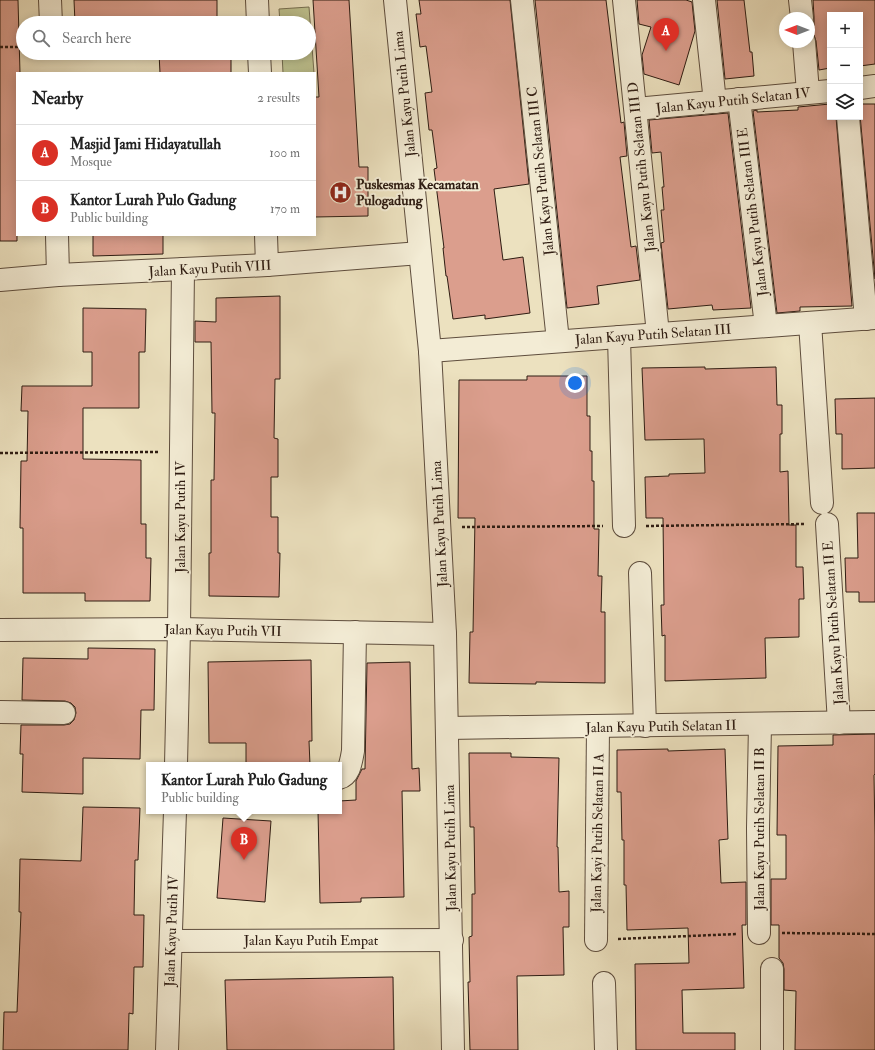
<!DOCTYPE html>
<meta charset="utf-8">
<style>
body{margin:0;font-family:"IM FELL Double Pica",serif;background:#f6f6f6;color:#222}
.controls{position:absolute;right:12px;top:12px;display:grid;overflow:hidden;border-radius:0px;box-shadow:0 2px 10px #0003}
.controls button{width:36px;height:36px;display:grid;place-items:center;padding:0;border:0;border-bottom:1px solid #e0e0e0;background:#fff;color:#222;font:20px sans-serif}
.compass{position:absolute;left:779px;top:12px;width:36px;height:36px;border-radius:50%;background:#fff;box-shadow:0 2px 10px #0003;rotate:270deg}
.you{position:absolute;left:575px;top:383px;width:14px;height:14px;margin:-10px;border:3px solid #fff;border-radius:50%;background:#1a73e8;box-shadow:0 0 0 6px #1a73e833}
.badge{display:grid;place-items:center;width:26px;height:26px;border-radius:50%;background:#d93025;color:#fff;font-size:13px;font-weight:700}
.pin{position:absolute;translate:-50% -33px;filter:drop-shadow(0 1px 2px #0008)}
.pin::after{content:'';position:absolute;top:21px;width:14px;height:12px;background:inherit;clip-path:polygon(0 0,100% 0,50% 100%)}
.popup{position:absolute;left:146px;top:762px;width:196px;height:52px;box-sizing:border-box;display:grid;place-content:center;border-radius:0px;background:#fff;filter:drop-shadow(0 1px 3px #0005);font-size:13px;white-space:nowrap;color:#767676}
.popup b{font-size:15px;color:#222}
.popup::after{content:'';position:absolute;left:50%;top:100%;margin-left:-8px;border:8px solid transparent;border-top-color:#fff}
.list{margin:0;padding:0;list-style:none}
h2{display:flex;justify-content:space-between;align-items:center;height:52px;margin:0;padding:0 16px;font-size:17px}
h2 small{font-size:13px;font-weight:400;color:#767676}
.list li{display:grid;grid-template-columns:26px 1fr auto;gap:12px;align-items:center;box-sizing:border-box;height:56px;padding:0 16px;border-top:1px solid #e0e0e0}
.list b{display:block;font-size:15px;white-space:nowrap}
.list p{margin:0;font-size:13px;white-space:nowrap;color:#767676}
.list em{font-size:13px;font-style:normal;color:#767676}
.icon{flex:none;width:22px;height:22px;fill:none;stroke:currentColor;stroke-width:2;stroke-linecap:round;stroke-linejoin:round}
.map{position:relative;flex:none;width:875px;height:1050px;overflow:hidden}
.search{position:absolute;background:#fff;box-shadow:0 2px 10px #0003;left:16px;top:16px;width:300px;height:44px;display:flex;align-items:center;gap:10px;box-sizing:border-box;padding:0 14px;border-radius:22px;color:#767676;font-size:15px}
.panel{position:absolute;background:#fff;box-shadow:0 2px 10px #0003;left:16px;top:72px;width:300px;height:164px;border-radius:0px}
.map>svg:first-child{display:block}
.garden{fill:#bec18e;stroke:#766e50}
.building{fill:#db9e8d;stroke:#2e1c12}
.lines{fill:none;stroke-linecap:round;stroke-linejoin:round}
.minor-casing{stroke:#5e4d3d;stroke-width:24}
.path{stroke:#2e1c12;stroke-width:2.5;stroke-dasharray:3 2;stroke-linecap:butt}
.minor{stroke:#f3ecd5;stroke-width:22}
.labels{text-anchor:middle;stroke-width:4;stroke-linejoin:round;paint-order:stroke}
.street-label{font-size:14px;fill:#2e1c12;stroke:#f3ecd5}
.poi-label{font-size:14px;font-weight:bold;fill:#2e1c12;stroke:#f3ecd5;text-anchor:start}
</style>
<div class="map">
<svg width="875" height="1050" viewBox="0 0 875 1050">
<rect width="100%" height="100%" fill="#ece1bf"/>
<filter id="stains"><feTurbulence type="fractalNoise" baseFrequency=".005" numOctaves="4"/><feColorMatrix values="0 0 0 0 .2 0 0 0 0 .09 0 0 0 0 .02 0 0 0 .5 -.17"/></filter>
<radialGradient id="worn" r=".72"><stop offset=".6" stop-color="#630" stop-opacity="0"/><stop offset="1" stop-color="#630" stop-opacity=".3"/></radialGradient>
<polygon class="garden" points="309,7 314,73 283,73 282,53 309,53 309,23 280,23 279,9"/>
<g class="building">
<polygon points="0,0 18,0 20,73 17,73 17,241 0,241"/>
<polygon points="74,0 217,0 217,23 151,23 151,22 75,23"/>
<polygon points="313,0 349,0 359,167 368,167 368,216 315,217 315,97 319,97"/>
<polygon points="419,0 510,0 529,184 494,189 503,260 523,257 530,313 485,319 485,315 453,319 447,276 446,276 443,248 444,248 434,169 437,168 432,130 429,130 425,93 432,92 426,46 420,47 416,14 421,14"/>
<polygon points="535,0 606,0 621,123 624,122 627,156 620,157 631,247 636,246 640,280 597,286 599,304 567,308"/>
<polygon points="637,0 686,0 692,2 695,31 679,85 644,74 642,55 651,27 639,24"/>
<polygon points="717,0 744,0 750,52 752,52 754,76 725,79"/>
<polygon points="813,0 875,0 875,64 860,66 860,15 830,15 830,68 819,70 816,41 814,35 809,31 811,26 814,26 814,17"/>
<polygon points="159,53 231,53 231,73 160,73"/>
<polygon points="830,104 830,117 836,117 852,306 800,307 800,311 777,313 753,111 757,110 757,112 798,110 798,107"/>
<polygon points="860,104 875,104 875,279 860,115"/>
<polygon points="728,113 751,308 713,310 712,305 668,309 661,243 664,242 661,210 664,210 662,187 664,187 661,152 652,153 649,120"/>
<polygon points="93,235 163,235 163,254 93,256"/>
<polygon points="280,296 280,379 275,379 274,438 278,439 278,477 271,477 271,517 278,517 278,553 280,553 279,597 209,596 209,553 211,553 211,480 214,480 215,413 212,413 211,342 195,342 195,321 216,322 216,298"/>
<polygon points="83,308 146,309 145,352 139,352 139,408 83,408 83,459 141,460 141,524 146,524 146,558 151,558 150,601 85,601 85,593 23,593 23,528 20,528 21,461 27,461 28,411 21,411 22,386 92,386 92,352 83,352"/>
<polygon points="705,367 705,369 776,367 777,405 782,405 782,434 780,434 780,472 788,471 789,525 796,525 796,567 803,567 804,599 799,599 799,637 765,638 766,678 665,681 665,635 662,636 661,605 664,605 663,518 646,518 645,477 669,476 669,474 705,473 704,439 645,440 642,368"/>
<polygon points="527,376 587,376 587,416 590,416 590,451 592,451 592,481 594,481 594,529 599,529 598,576 602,576 601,612 605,612 605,683 536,682 536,684 469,683 470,632 473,632 475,518 458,518 459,380 527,380"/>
<polygon points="875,398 875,468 842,469 842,434 836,434 835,399"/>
<polygon points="857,513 875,513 875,602 859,602 859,592 846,592 845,558 858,558"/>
<polygon points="88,648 155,649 154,710 141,710 140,759 83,758 83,794 22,792 23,754 20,754 21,725 64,725 70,724 74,720 76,713 75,707 71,703 65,701 22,700 23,658 88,659"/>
<polygon points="311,660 312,741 309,741 310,765 246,765 246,743 209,743 208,662"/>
<polygon points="410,662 412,769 419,768 420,791 402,791 404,897 361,898 361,902 320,903 318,811 339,811 339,801 356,800 356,781 362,769 365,769 367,663"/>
<polygon points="875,734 875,774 874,775 875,836 875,1050 795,1050 796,991 784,990 784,969 783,963 779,958 779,925 771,925 771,879 786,879 786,835 777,835 778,746 833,745 833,735"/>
<polygon points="668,749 668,751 725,749 728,839 719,840 721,883 746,882 746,925 742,925 744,988 682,990 683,1033 735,1033 735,1050 636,1050 635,964 689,963 688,928 627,930 626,885 624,885 624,840 622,840 621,792 617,792 617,750"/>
<polygon points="469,753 511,753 511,757 559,758 557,847 558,847 559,892 569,891 569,927 563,927 564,975 517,976 518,1050 470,1050 468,982 470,982 469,937 472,936 472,894 475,894 474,827 470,827"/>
<polygon points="83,807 140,808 138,860 135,860 134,915 144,915 143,967 134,967 133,1014 129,1013 128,1050 3,1050 4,1012 17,1012 21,912 19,912 20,859 81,861"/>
<polygon points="223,818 271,821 265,902 217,898"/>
<polygon points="393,977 394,1050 227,1050 225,980"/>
</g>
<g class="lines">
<defs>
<g id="minor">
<polyline points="50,0 51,23"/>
<polyline points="257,0 258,23"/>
<polyline points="395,0 430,351 445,634 453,1050"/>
<polyline points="522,0 558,341"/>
<polyline points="624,0 658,334"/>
<polyline points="704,0 715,102"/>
<polyline points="800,0 802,18"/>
<polyline points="804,42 808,92"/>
<polyline points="259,53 260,73"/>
<polyline points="860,88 875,86"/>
<polyline points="739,99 766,326"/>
<polyline points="636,109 830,91"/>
<polyline points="848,117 866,319"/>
<polyline points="57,235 58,275"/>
<polyline points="266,235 267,265"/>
<polyline points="0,280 58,275 267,265 420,253"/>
<polyline points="810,323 822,503"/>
<polyline points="619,337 624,526"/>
<polyline points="430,351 875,318"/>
<polyline points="827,524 839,723"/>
<polyline points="640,573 645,726"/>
<polyline points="0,630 179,629 445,634"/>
<polyline points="0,712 64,713"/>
<polyline points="447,728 875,722"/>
<polyline points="176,765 179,629 183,269"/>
<path d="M339 778C350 775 351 761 353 751L355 632"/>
<polyline points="759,933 758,828 760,724"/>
<polyline points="596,940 598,727"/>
<polyline points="171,941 452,940"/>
<polyline points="772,969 772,1050"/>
<polyline points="604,983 606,1050"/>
<polyline points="167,1050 175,811"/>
</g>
</defs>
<use href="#minor" class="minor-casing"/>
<g class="path">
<polyline points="0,47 23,47"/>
<polyline points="0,453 159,452"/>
<polyline points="646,526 805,524"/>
<polyline points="462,527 603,526"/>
<polyline points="782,933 875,934"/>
<polyline points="618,939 737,934"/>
</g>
<use href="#minor" class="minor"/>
</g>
<defs>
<symbol id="hospital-disc" viewBox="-11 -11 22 22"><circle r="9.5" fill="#8f2418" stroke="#f3ecd5"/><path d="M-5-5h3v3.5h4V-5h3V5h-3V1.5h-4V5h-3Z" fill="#fff"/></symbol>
</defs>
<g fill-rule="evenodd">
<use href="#hospital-disc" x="328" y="180" width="25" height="25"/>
</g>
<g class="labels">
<g class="street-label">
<text transform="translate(404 94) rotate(-96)" y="5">Jalan Kayu Putih Lima</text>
<text transform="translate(733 100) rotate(-6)" y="5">Jalan Kayu Putih Selatan IV</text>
<text transform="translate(641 167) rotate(-96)" y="5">Jalan Kayu Putih Selatan III D</text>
<text transform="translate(540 171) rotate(-96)" y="5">Jalan Kayu Putih Selatan III C</text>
<text transform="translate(752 212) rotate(-97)" y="5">Jalan Kayu Putih Selatan III E</text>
<text transform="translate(210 268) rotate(-3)" y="5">Jalan Kayu Putih VIII</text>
<text transform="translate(653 334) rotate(-4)" y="5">Jalan Kayu Putih Selatan III</text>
<text transform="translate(180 517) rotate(-90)" y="5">Jalan Kayu Putih IV</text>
<text transform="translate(439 524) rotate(-93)" y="5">Jalan Kayu Putih Lima</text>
<text transform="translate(833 623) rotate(-94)" y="5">Jalan Kayu Putih Selatan II E</text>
<text transform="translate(223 630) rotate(1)" y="5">Jalan Kayu Putih VII</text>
<text transform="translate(661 726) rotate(-1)" y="5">Jalan Kayu Putih Selatan II</text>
<text transform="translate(759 829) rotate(-90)" y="5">Jalan Kayu Putih Selatan II B</text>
<text transform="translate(597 833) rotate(-89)" y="5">Jalan Kayi Putih Selatan II A</text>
<text transform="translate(450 848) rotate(-91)" y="5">Jalan Kayu Putih Lima</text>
<text transform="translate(171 931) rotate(-88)" y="5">Jalan Kayu Putih IV</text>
<text x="311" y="945">Jalan Kayu Putih Empat</text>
</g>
<g class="poi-label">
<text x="356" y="189">Puskesmas Kecamatan<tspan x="356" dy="16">Pulogadung</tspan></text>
</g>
</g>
<rect width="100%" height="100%" filter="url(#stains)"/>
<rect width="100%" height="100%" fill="url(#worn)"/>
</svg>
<div class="controls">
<button>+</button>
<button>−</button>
<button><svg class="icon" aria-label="layers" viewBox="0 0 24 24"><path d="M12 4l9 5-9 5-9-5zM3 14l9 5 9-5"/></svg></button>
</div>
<svg class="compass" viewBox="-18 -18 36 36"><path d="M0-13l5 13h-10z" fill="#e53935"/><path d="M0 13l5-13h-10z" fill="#767676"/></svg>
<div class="you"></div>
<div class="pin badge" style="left:666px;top:51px">A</div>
<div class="pin badge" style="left:244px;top:860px">B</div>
<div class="popup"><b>Kantor Lurah Pulo Gadung</b>Public building</div>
<div class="search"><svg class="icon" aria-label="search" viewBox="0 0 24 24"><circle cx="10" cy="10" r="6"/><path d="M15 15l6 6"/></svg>Search here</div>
<section class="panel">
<h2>Nearby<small>2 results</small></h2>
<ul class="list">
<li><span class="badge">A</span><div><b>Masjid Jami Hidayatullah</b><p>Mosque</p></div><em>100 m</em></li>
<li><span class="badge">B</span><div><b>Kantor Lurah Pulo Gadung</b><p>Public building</p></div><em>170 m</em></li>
</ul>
</section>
</div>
